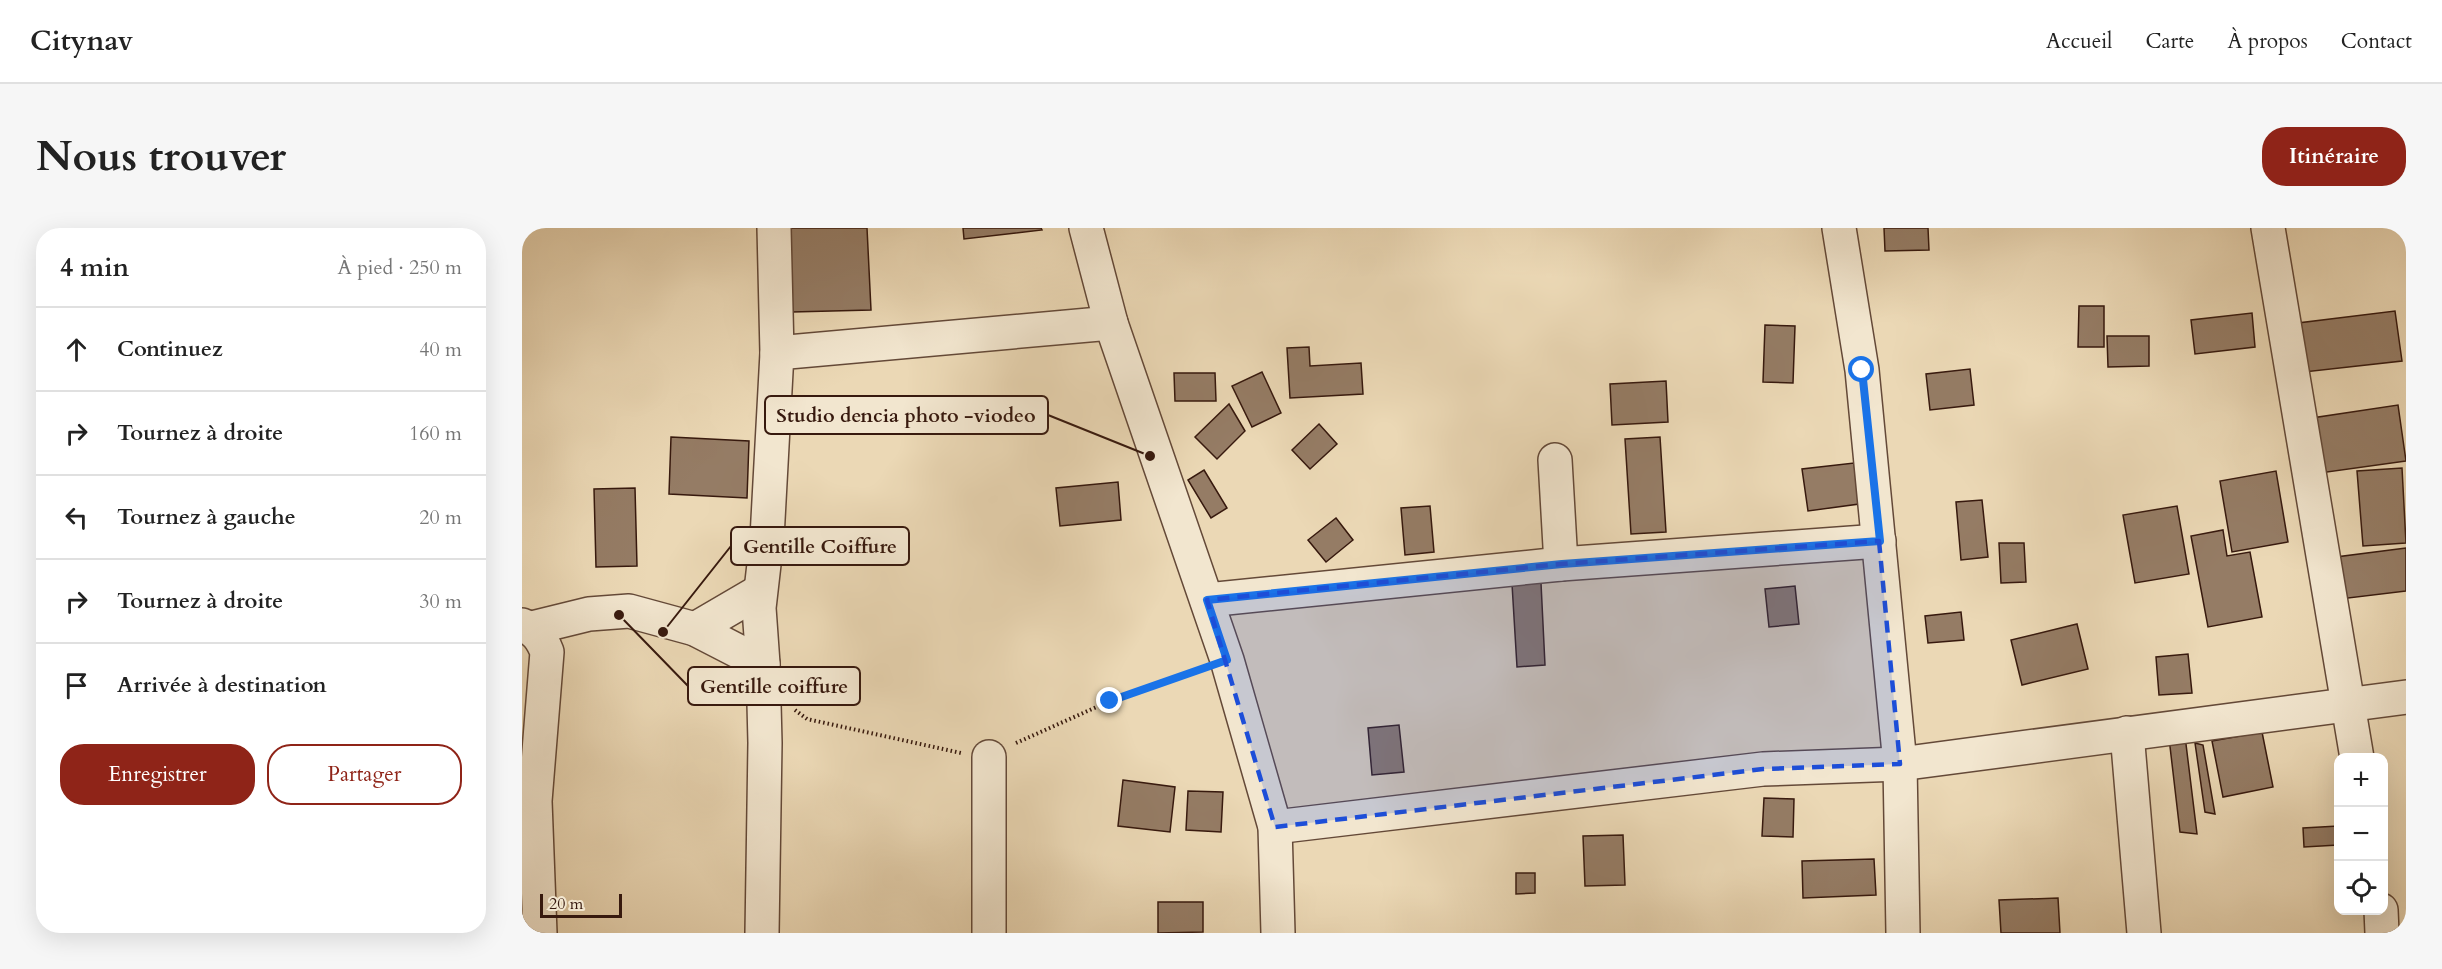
<!DOCTYPE html>
<html lang="fr">
<meta charset="utf-8">
<style>
body{margin:0;font-family:Cardo,serif;background:#f6f6f6;color:#222}
.controls{position:absolute;right:18px;bottom:18px;display:grid;overflow:hidden;border-radius:12px;box-shadow:0 6px 24px #0002}
.controls button{width:54px;height:54px;display:grid;place-items:center;padding:0;border:0;border-bottom:2px solid #e0e0e0;background:#fff;color:#222;font:30px sans-serif}
.scale{position:absolute;left:18px;bottom:15px;width:82px;box-sizing:border-box;padding-left:6px;border:3px solid #37190e;border-top:0;font-size:16px;line-height:21px;white-space:nowrap;color:#37190e;-webkit-text-stroke:4px #f2e6cf;paint-order:stroke}
.stop{position:absolute;width:18px;height:18px;margin:-14px;border:4px solid #1a73e8;border-radius:50%;background:#fff}
.stop.end{background:#1a73e8;border-color:#fff;box-shadow:0 2px 6px #0008}
.list{margin:0;padding:0;list-style:none}
h2{display:flex;justify-content:space-between;align-items:center;height:78px;margin:0;padding:0 24px;font-size:26px}
h2 small{font-size:20px;font-weight:400;color:#767676}
.list li{display:grid;grid-template-columns:39px 1fr auto;gap:18px;align-items:center;box-sizing:border-box;height:84px;padding:0 24px;border-top:2px solid #e0e0e0}
.list b{display:block;font-size:22px;white-space:nowrap}
.list em{font-size:20px;font-style:normal;color:#767676}
.actions{display:flex;gap:12px;padding:18px 24px}
.actions a{flex:1;padding:14px 0;border:2px solid #8f2418;border-radius:24px;text-align:center;font-size:21px;color:#8f2418}
.actions .main{background:#8f2418;color:#fff}
.icon{flex:none;width:33px;height:33px;fill:none;stroke:currentColor;stroke-width:2;stroke-linecap:round;stroke-linejoin:round}
.map{position:relative;flex:none;width:1884px;height:705px;overflow:hidden;border-radius:24px}
header{display:flex;align-items:center;gap:36px;box-sizing:border-box;height:84px;padding:0 30px;background:#fff;border-bottom:2px solid #e0e0e0}
header strong{font-size:28px}
nav{display:flex;gap:33px;margin-inline-start:auto;font-size:21px}
.intro{display:flex;align-items:center;justify-content:space-between;box-sizing:border-box;height:144px;padding:0 36px}
h1{margin:0;font-size:42px}
.button{padding:15px 27px;border-radius:24px;background:#8f2418;color:#fff;font-size:21px;font-weight:700}
main{display:flex;gap:36px;padding:0 36px}
aside{flex:1;background:#fff;border-radius:24px;box-shadow:0 6px 24px #0002}
.map>svg:first-child{display:block}
.building{fill:#957c65;stroke:#37190e;stroke-width:1.5}
.lines{fill:none;stroke-linecap:round;stroke-linejoin:round}
.minor-casing{stroke:#644938;stroke-width:36}
.path{stroke:#37190e;stroke-width:4;stroke-dasharray:1.5 3;stroke-linecap:butt}
.minor{stroke:#f2e6cf;stroke-width:33}
.route{stroke:#1a73e8;stroke-width:8}
.marked{fill:#1d4ed8;fill-opacity:0.2;stroke:#1d4ed8;stroke-width:4.5;stroke-dasharray:12 8;stroke-linejoin:round}
.leader{fill:none;stroke:#37190e;stroke-width:2}
.callout-dot{fill:#37190e;stroke:#f2e6cf;stroke-width:2}
.callout{fill:#f2e6cf;stroke:#37190e;stroke-width:2}
.callout-label{font-size:20px;text-anchor:middle;font-weight:bold;fill:#37190e}
</style>
<header>
<strong>Citynav</strong>
<nav><a>Accueil</a><a>Carte</a><a>À propos</a><a>Contact</a></nav>
</header>
<div class="intro"><h1>Nous trouver</h1><a class="button">Itinéraire</a></div>
<main>
<aside>
<h2>4 min<small>À pied · 250 m</small></h2>
<ul class="list">
<li><svg class="icon" aria-label="ahead" viewBox="0 0 24 24"><path d="M12 20V5M6 11l6-6 6 6"/></svg><div><b>Continuez</b></div><em>40 m</em></li>
<li><svg class="icon" aria-label="right" viewBox="0 0 24 24"><path d="M7 20v-9h11M14 6l5 5-5 5"/></svg><div><b>Tournez à droite</b></div><em>160 m</em></li>
<li><svg class="icon" aria-label="left" viewBox="0 0 24 24"><path d="M17 20v-9H6M10 6l-5 5 5 5"/></svg><div><b>Tournez à gauche</b></div><em>20 m</em></li>
<li><svg class="icon" aria-label="right" viewBox="0 0 24 24"><path d="M7 20v-9h11M14 6l5 5-5 5"/></svg><div><b>Tournez à droite</b></div><em>30 m</em></li>
<li><svg class="icon" aria-label="arrive" viewBox="0 0 24 24"><path d="M6 21V4h12l-3 4 3 4H6"/></svg><div><b>Arrivée à destination</b></div></li>
</ul>
<div class="actions"><a class="main">Enregistrer</a><a>Partager</a></div>
</aside>
<div class="map">
<svg width="1884" height="705" viewBox="0 0 1884 705">
<rect width="100%" height="100%" fill="#ebd8b5"/>
<filter id="stains"><feTurbulence type="fractalNoise" baseFrequency=".00333" numOctaves="4"/><feColorMatrix values="0 0 0 0 .2 0 0 0 0 .09 0 0 0 0 .02 0 0 0 .5 -.17"/></filter>
<radialGradient id="worn" r=".72"><stop offset=".6" stop-color="#630" stop-opacity="0"/><stop offset="1" stop-color="#630" stop-opacity=".3"/></radialGradient>
<g class="building">
<polygon points="267,0 345,0 349,82 270,84"/>
<polygon points="441,0 519,0 520,2 442,11"/>
<polygon points="1362,0 1406,0 1407,22 1363,23"/>
<polygon points="1557,78 1582,78 1582,119 1556,119"/>
<polygon points="1873,83 1880,133 1782,144 1776,95"/>
<polygon points="1730,85 1733,119 1673,126 1669,92"/>
<polygon points="1243,97 1273,98 1271,155 1241,154"/>
<polygon points="1585,108 1627,108 1627,138 1586,139"/>
<polygon points="787,119 788,138 839,135 841,166 768,170 765,120"/>
<polygon points="1448,141 1452,177 1408,182 1404,146"/>
<polygon points="740,144 759,185 730,199 710,158"/>
<polygon points="652,145 693,145 694,173 653,173"/>
<polygon points="1144,153 1146,194 1090,197 1088,156"/>
<polygon points="707,176 723,203 695,231 673,209"/>
<polygon points="1876,177 1884,233 1798,245 1790,190"/>
<polygon points="797,196 815,216 788,241 770,222"/>
<polygon points="149,209 227,213 225,270 147,266"/>
<polygon points="1138,209 1144,304 1109,306 1103,211"/>
<polygon points="1332,235 1337,276 1286,283 1280,241"/>
<polygon points="1880,240 1884,315 1841,318 1835,243"/>
<polygon points="682,242 705,280 689,290 666,252"/>
<polygon points="1754,243 1766,314 1710,324 1698,253"/>
<polygon points="596,254 599,292 538,298 534,260"/>
<polygon points="113,260 115,338 74,339 72,261"/>
<polygon points="1460,272 1466,329 1439,332 1434,274"/>
<polygon points="908,278 912,324 883,327 879,280"/>
<polygon points="1655,278 1667,346 1613,355 1601,287"/>
<polygon points="814,290 831,312 804,334 786,312"/>
<polygon points="1701,302 1705,328 1728,324 1740,389 1686,399 1669,308"/>
<polygon points="1477,315 1502,315 1504,354 1479,355"/>
<polygon points="1884,320 1884,363 1818,371 1814,329"/>
<polygon points="1019,355 1023,437 995,439 990,356"/>
<polygon points="1273,358 1277,396 1247,399 1243,361"/>
<polygon points="1439,384 1442,412 1406,415 1403,388"/>
<polygon points="1555,396 1566,441 1500,457 1489,412"/>
<polygon points="1666,426 1670,465 1637,467 1634,429"/>
<polygon points="877,497 882,544 850,547 846,500"/>
<polygon points="1740,504 1751,559 1701,569 1690,513"/>
<polygon points="1663,508 1675,606 1658,604 1647,510"/>
<polygon points="1673,515 1681,517 1693,586 1683,584"/>
<polygon points="601,552 653,559 648,604 596,598"/>
<polygon points="666,563 701,564 699,604 664,602"/>
<polygon points="1242,570 1272,571 1271,609 1240,608"/>
<polygon points="1816,598 1816,617 1782,619 1781,600"/>
<polygon points="1101,607 1103,657 1063,658 1061,608"/>
<polygon points="1352,631 1354,667 1281,670 1280,633"/>
<polygon points="994,645 1013,645 1013,665 994,666"/>
<polygon points="1536,670 1538,705 1479,705 1477,672"/>
<polygon points="636,674 681,674 681,704 636,705"/>
</g>
<g class="lines">
<defs>
<g id="minor">
<polyline points="252,0 255,125"/>
<polyline points="564,0 589,95 705,432 753,599 756,705"/>
<polyline points="1317,0 1340,142 1378,536 1381,705"/>
<polyline points="1746,0 1835,530"/>
<polyline points="1033,232 1039,336"/>
<polyline points="685,372 1039,336 1357,313"/>
<path d="M0 397C14 402 20 411 25 424L13 573 18 705"/>
<polyline points="10,400 67,386 107,383 173,401 241,436"/>
<polyline points="173,401 238,363"/>
<polyline points="1605,505 1622,705"/>
<polyline points="467,529 467,705"/>
<polyline points="753,599 1241,541 1378,536 1884,469"/>
<polyline points="1859,682 1860,705"/>
<polyline points="240,705 243,515 241,436 237,380 245,310 255,125 589,95"/>
</g>
</defs>
<use href="#minor" class="minor-casing"/>
<g class="path">
<polyline points="273,482 285,491 439,525"/>
<polyline points="494,515 588,473 678,441"/>
</g>
<use href="#minor" class="minor"/>
</g>
<g class="lines">
<polyline class="route" points="588,473 705,432 685,372 1040,336 1358,313 1340,142"/>
</g>
<path class="marked" d="M1357 313 1378 536 1241 541 753 599 685 372 1039 336Z"/>
<path class="leader" d="M628 228L526 187M141 404L209 318M97 387L166 458"/>
<g class="callout-dot">
<circle cx="628" cy="228" r="6"/>
<circle cx="141" cy="404" r="6"/>
<circle cx="97" cy="387" r="6"/>
</g>
<g class="callout">
<rect x="243" y="168" width="283" height="38" rx="6"/>
<rect x="209" y="299" width="178" height="38" rx="6"/>
<rect x="166" y="439" width="172" height="38" rx="6"/>
</g>
<g class="callout-label">
<text x="384" y="194">Studio dencia photo -viodeo</text>
<text x="298" y="325">Gentille Coiffure</text>
<text x="252" y="465">Gentille coiffure</text>
</g>
<rect width="100%" height="100%" filter="url(#stains)"/>
<rect width="100%" height="100%" fill="url(#worn)"/>
</svg>
<div class="controls">
<button>+</button>
<button>−</button>
<button><svg class="icon" aria-label="locate" viewBox="0 0 24 24"><circle cx="12" cy="12" r="6"/><path d="M12 2v4M12 18v4M2 12h4M18 12h4"/></svg></button>
</div>
<div class="scale">20 m</div>
<div class="stop" style="left:1340px;top:142px"></div>
<div class="stop end" style="left:588px;top:473px"></div>
</div>
</main>
